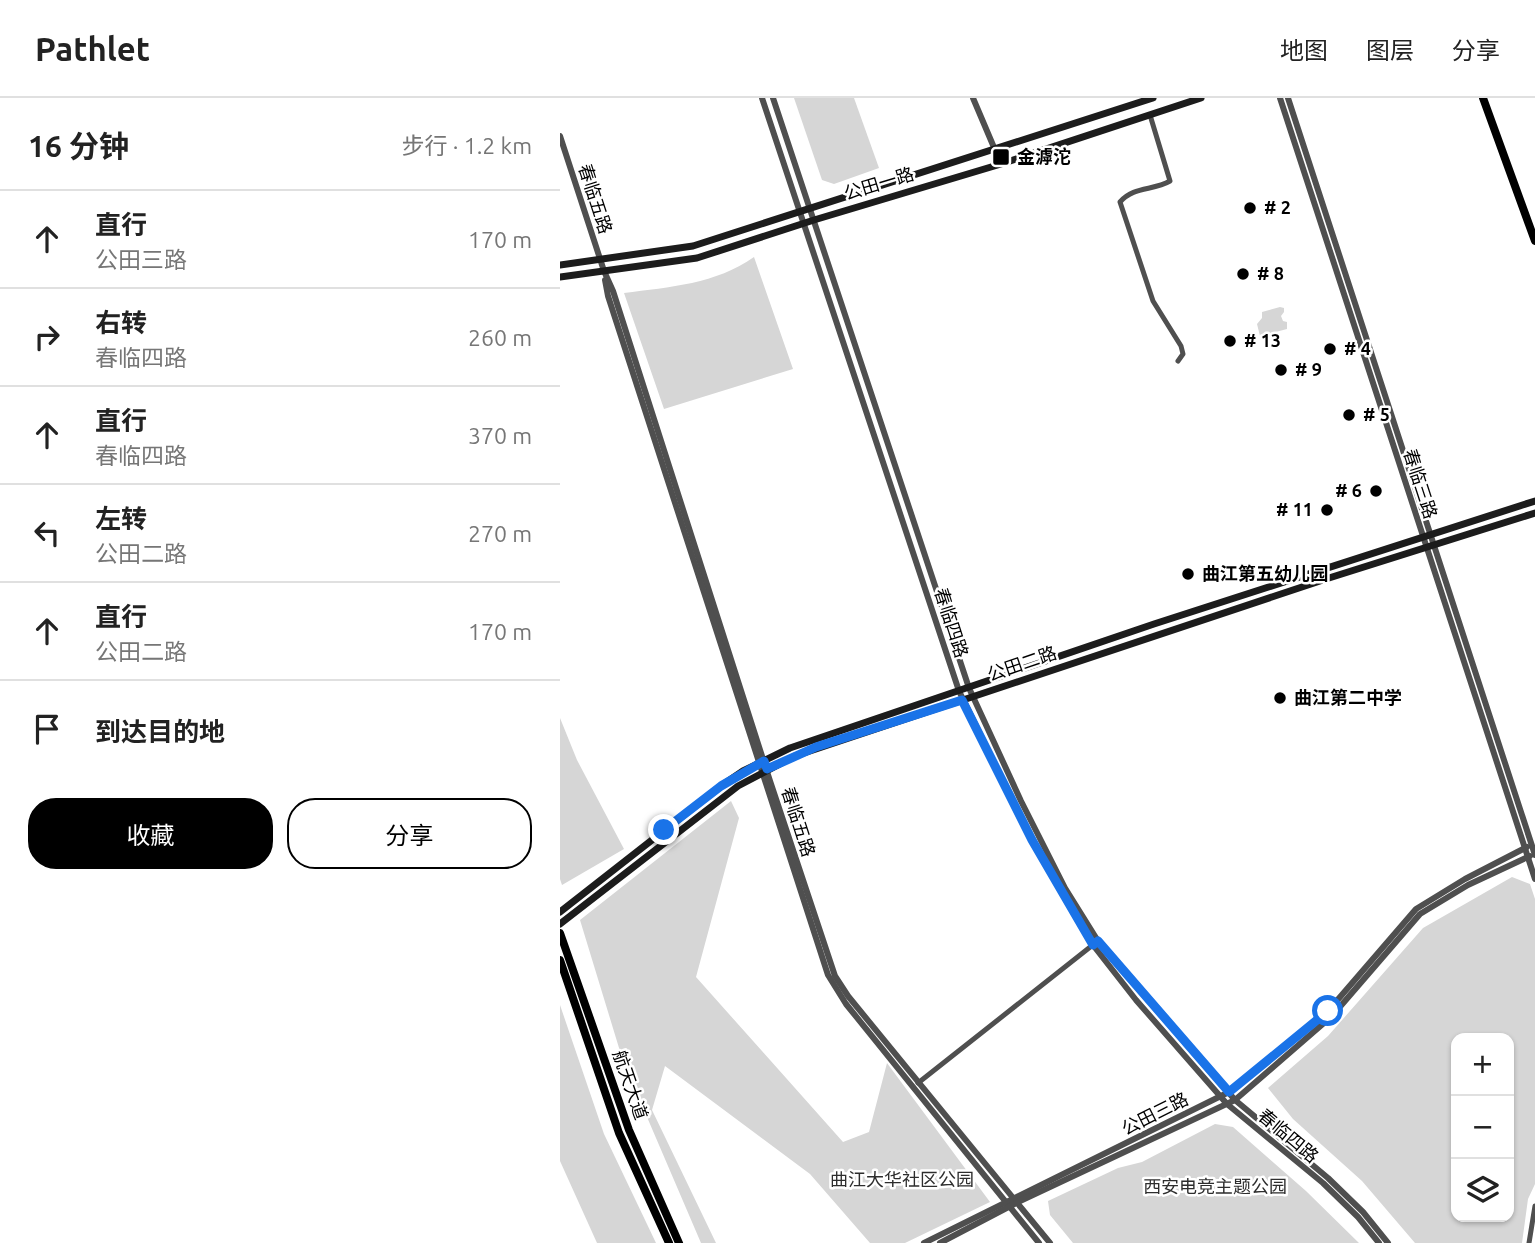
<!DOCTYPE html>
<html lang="zh">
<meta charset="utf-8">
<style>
body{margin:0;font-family:Ubuntu,"Noto Sans SC",sans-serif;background:#f2f2f2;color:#222}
.controls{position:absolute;right:21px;bottom:21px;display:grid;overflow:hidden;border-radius:14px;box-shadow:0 2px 5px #0004}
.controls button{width:63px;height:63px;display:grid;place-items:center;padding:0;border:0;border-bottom:2px solid #e0e0e0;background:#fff;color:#222;font:35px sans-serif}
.stop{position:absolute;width:21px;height:21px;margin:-16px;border:5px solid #1a73e8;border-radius:50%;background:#fff}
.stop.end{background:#1a73e8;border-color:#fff;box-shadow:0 2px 7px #0008}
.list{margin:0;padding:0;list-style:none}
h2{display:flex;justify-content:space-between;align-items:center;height:91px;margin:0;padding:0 28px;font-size:30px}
h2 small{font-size:23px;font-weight:400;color:#767676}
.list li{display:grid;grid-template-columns:46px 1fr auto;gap:21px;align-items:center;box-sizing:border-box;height:98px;padding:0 28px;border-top:2px solid #e0e0e0}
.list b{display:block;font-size:26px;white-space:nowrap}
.list p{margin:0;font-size:23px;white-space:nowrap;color:#767676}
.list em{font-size:23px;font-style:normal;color:#767676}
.actions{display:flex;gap:14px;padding:21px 28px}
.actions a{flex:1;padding:16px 0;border:2px solid #000;border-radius:28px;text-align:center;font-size:24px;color:#000}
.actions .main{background:#000;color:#fff}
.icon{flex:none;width:38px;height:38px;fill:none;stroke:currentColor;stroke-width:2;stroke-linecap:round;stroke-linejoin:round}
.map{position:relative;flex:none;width:975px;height:1145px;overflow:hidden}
header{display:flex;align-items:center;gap:42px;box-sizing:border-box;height:98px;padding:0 35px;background:#fff;border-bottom:2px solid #e0e0e0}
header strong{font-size:33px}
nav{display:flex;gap:38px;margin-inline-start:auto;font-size:24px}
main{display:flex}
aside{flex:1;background:#fff}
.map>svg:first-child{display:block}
.green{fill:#d6d6d6;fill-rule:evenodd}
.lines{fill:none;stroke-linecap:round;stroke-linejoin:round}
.minor{stroke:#4f4f4f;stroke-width:5}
.tertiary{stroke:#4f4f4f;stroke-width:6}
.secondary{stroke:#1c1c1c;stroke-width:7}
.primary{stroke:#000;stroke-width:8}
.trunk{stroke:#000;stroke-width:8}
.route{stroke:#1a73e8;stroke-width:9}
.poi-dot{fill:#000;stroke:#fff;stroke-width:2.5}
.labels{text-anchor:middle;stroke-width:5;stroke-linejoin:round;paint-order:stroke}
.poi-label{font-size:18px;font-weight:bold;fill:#000;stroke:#fff;text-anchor:start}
.street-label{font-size:18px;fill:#000;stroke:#fff}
.park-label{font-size:18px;fill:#2d2d2d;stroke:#fff}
</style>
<header>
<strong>Pathlet</strong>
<nav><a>地图</a><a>图层</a><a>分享</a></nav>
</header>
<main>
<aside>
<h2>16 分钟<small>步行 · 1.2 km</small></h2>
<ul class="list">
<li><svg class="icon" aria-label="ahead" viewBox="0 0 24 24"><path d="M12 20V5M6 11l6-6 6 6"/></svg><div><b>直行</b><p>公田三路</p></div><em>170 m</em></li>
<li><svg class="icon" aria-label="right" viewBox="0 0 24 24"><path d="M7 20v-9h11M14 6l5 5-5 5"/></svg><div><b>右转</b><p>春临四路</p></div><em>260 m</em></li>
<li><svg class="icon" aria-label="ahead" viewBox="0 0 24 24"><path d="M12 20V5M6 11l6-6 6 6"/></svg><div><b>直行</b><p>春临四路</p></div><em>370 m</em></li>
<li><svg class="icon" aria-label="left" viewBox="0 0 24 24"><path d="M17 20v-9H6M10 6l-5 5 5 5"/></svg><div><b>左转</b><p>公田二路</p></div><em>270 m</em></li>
<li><svg class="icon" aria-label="ahead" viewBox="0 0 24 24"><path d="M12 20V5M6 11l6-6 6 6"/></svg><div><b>直行</b><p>公田二路</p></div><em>170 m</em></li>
<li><svg class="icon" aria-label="arrive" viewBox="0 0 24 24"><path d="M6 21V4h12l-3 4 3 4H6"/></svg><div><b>到达目的地</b></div></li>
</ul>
<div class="actions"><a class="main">收藏</a><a>分享</a></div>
</aside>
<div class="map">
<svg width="975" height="1145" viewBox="0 0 975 1145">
<rect width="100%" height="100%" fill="#fff"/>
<g class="green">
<polygon points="234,0 294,0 319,70 274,86 262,82"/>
<path d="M194 159 233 271 104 311 64 195C110 189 156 186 194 159Z"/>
<polygon points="720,209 724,210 724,214 721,218 723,223 727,224 727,231 700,238 697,226 702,220 702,214"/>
<polygon points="0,620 17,662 64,751 2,787 0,781"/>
<polygon points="171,703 179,720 136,879 283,1044 309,1034 327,965 430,1104 345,1145 310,1145 250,1076 105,968 92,1012 156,1145 141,1145 63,963 20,822"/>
<path d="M952 779 970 786 975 801V1086L968 1101 962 1145H855L802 1083 733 1021 708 990 768 938 863 830ZM896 940H949V1119H896Z"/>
<polygon points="0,907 44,1036 96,1145 37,1145 0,1063"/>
<polygon points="655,1026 673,1029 746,1093 799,1145 513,1145 490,1117 488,1103 558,1070 582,1064"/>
</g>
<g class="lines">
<g class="minor">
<path d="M590 17 610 83C593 93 574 88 560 104L593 203 621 248 623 256 618 263"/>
<polyline points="358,985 534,846"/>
<polyline points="969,1145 975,1108"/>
</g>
<g class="tertiary">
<polyline points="202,0 399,593 472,742 533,847 576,902 667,1006 763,1085 798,1119 819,1145"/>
<polyline points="213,0 409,590 461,703 505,790 538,843 675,1002 768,1080 803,1114 828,1145"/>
<polyline points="413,0 441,66"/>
<polyline points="720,0 975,781"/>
<polyline points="728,0 975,757"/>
<polyline points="0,38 44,173 53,193 210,683 275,878 288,898 490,1145"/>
<polyline points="45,182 48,198 268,877 286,906 479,1145"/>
<polyline points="364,1145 669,994 768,913 856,811 905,781 967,749"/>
<polyline points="380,1145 458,1104 675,1002 772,918 860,816 908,787 970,758"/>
</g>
<g class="secondary">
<polyline points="0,167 133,148 593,0"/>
<polyline points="0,179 137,160 254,122 441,66 641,0"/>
<polyline points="0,814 161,688 183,673 230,650 594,526 975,403"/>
<polyline points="0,826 178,688 235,658 769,480 975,415"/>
</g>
<g class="primary">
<polyline points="0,835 69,1032 119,1145"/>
<polyline points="0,862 59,1035 109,1145"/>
</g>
<polyline class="trunk" points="923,0 975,143"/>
</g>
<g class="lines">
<polyline class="route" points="104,732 161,688 204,663 207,671 256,649 402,602 472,742 533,847 538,843 669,994 768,913"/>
</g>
<g class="poi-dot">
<rect x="432" y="50" width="18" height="18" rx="3.5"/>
<circle cx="690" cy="110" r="7"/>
<circle cx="683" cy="176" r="7"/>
<circle cx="670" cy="243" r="7"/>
<circle cx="770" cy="251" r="7"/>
<circle cx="721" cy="272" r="7"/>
<circle cx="789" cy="317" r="7"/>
<circle cx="816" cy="393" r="7"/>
<circle cx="767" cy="412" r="7"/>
<circle cx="628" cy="476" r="7"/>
<circle cx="720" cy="600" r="7"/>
</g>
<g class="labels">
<g class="poi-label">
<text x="457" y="65">金滹沱</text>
<text x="704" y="116"># 2</text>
<text x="697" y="182"># 8</text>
<text x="684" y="249"># 13</text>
<text x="784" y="257"># 4</text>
<text x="735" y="278"># 9</text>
<text x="803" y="323"># 5</text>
<text x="802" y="399" text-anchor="end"># 6</text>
<text x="753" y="418" text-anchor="end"># 11</text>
<text x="642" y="482">曲江第五幼儿园</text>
<text x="734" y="606">曲江第二中学</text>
</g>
<g class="street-label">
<text transform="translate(319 86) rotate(-17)" y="6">公田一路</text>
<text transform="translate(35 101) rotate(72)" y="6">春临五路</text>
<text transform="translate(860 386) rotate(72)" y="6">春临三路</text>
<text transform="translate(391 525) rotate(72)" y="6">春临四路</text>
<text transform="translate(462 566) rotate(-19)" y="6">公田二路</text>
<text transform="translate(238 724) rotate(72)" y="6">春临五路</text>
<text transform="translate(70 987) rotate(71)" y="6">航天大道</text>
<text transform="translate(595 1016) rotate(-27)" y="6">公田三路</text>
<text transform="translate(728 1038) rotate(40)" y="6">春临四路</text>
</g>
<g class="park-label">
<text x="342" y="1088">曲江大华社区公园</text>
<text x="655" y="1095">西安电竞主题公园</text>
</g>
</g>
</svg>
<div class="controls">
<button>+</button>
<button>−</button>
<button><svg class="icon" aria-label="layers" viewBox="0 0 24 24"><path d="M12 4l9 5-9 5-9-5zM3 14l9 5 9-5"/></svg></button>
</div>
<div class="stop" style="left:768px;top:913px"></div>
<div class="stop end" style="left:104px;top:732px"></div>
</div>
</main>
